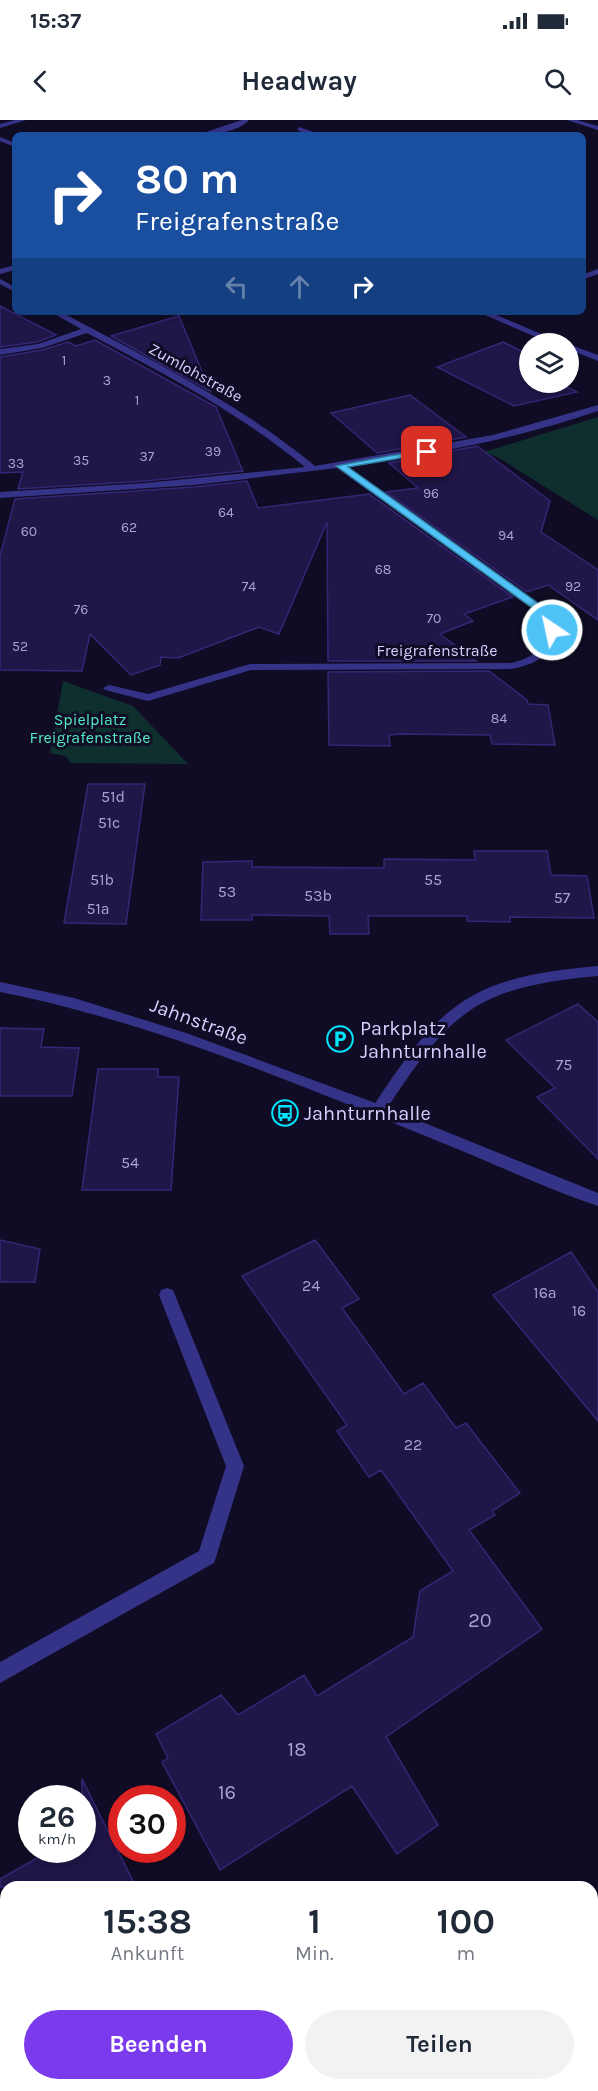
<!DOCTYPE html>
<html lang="de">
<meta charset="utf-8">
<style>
:root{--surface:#fff;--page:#f2f2f3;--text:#1f2937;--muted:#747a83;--accent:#7c3aed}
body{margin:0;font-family:Karla,sans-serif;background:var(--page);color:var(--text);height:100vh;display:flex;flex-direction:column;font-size:22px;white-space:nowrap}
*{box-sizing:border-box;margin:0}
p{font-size:20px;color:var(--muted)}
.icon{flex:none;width:33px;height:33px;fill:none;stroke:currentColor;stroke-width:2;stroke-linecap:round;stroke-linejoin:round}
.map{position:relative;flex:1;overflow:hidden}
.details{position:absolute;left:0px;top:1761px;width:598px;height:210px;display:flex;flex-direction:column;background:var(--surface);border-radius:18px 18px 0 0;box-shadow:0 3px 9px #0003}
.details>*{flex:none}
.top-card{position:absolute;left:12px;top:12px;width:574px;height:183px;border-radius:9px;box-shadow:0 3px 9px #0003;background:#1a4fa0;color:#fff;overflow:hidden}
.buttons{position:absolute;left:519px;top:213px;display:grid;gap:12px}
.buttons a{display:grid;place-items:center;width:60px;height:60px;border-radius:50%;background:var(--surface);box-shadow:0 3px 9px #0003;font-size:30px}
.speed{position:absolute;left:18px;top:1665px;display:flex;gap:12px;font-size:30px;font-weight:700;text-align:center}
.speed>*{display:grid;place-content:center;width:78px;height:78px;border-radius:50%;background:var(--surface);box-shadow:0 3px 9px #0003;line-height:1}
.speed small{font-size:15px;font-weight:400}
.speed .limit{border:9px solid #d22;background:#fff;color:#111}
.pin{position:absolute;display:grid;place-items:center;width:51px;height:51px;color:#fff;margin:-26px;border-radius:12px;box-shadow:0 3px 9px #0006}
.me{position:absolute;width:66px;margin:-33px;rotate:326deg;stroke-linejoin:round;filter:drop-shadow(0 0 4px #0008)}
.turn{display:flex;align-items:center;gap:21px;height:126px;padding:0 24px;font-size:27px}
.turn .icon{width:78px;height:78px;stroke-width:2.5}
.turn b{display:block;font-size:42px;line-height:51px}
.lanes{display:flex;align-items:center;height:57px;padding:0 24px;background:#0003;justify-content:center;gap:30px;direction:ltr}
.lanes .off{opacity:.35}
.eta{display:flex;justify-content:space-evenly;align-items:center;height:102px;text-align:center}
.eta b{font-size:36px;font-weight:700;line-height:42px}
.action{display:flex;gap:12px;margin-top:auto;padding:12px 24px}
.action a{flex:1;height:69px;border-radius:36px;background:var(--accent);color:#fff;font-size:24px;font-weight:700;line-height:69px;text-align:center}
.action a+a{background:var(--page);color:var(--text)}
.status{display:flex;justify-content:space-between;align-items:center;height:42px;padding:0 30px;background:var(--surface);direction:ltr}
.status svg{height:16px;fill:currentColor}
header{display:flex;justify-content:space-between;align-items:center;height:78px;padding:0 24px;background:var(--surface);font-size:27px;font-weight:700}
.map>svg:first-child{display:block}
.green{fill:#0f2f2e}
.building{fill:#201648;stroke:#352676;stroke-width:1.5}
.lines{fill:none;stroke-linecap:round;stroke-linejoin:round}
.minor{fill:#353388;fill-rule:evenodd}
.tertiary{fill:#353388;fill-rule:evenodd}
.route{fill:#4fc3f7;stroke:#337fa1;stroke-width:1.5}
.labels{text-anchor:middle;stroke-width:6;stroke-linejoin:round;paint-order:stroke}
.far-number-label{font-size:14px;fill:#a8a2d1}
.far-street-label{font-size:16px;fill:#d5d0ff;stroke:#100c25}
.far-park-label{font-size:16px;fill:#51eac2;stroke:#100c25}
.number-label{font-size:16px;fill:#a8a2d1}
.street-label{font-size:20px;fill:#d5d0ff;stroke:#100c25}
.poi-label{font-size:20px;fill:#d5d0ff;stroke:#100c25;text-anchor:start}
.near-number-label{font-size:20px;fill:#a8a2d1}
</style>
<div class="status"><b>15:37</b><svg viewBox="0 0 49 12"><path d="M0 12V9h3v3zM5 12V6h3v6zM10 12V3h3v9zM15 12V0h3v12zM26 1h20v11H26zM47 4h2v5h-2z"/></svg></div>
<header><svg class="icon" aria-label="back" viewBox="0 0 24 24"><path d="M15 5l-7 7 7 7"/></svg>Headway<svg class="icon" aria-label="search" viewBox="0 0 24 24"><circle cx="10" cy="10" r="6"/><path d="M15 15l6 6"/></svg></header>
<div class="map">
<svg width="598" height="1971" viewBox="0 0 598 1971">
<rect width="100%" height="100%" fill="#100c25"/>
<!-- green -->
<path class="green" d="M598 297V400L497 337 484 332Z
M63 561 133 586 188 644 71 643 65 636 50 633Z"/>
<!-- building -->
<path class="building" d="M0 186 56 215 37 222 0 227Z
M179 196 210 271 111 216Z
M95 220 216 287 243 351 146 361 18 369 23 352 0 353V237L42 230 68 222 76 226Z
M503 222 530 235V262H557L577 272 514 286 437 247Z
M410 275 466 317 377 333 331 293Z
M477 326 550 381 541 412 598 450V500L548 465 527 472 386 372 418 368 389 343Z
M247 361 258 388 369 374 513 477 464 494 473 501 440 514 476 541H328L327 402 279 514 259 507 178 538 161 537 160 545 131 555 90 514 82 551 0 550V436L15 379 194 367Z
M489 551 527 580 528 584 548 585 555 625 492 624 490 615 400 614 389 615 390 626 329 625 328 552Z
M88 664H145L126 804 64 803Z
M474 731H547L551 755 587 756 594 798 510 797V802L467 801V796H368L369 814H330L329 796 252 795V800H201L203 742 252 741V747L384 748V739L475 740Z
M578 884 598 902V1039L537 977 555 968 506 920Z
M0 908 44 909 41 927 79 928 72 976H0Z
M98 949H158V957H179L171 1070H82Z
M0 1120 40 1129 35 1162H0Z
M315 1120 359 1179 342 1188 404 1274 423 1263 456 1308 466 1303 520 1373 492 1391 495 1395 469 1410 542 1509 386 1617 438 1705 397 1734 352 1666 220 1750 162 1642 168 1638 156 1614 221 1575 238 1595 304 1555 317 1576 413 1517 420 1471 453 1451 381 1350 369 1357 337 1311 347 1305 242 1156Z
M571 1132 598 1172V1301L493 1175Z
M82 1659 136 1767H0V1759L51 1730H82Z"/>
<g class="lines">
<!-- minor -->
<path class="minor" d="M15 0H26L0 8V4Z
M242 0H249C239 12 212 15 197 15Z
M567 0H577L598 6V10Z
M299 7 319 14 320 15H310L297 10Z
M15 145V150L0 154V149Z
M598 149V154L584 159V154Z
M0 159 15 167V172L0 164Z
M51 192H61C149 239 237 282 315 346L493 315 598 285V291C517 319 432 334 347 347L543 486 557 510C550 537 537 544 511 549L251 550 148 581 105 570 103 568 109 565 148 574 250 544 511 543C533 538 540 531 547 510L535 490 337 348 194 365 0 378V372L146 363 305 347C238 292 163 253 87 213L42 228 0 235V229L38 224 81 209Z
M598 846V856C475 867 450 892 384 993H374L371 989 374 985C442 881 472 857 598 846Z
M167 1168 173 1170 175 1175 244 1346 216 1437 214 1443 0 1563V1542L199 1431 226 1346 159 1175 161 1170Z"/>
<!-- tertiary -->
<path class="tertiary" d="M0 17 15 23V27L0 21Z
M478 192H489L565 224H552Z
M568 224 598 235V241L568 229Z
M0 862 74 878 186 913 370 981 598 1073V1086C549 1070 502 1047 455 1028 307 968 157 903 0 872Z"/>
</g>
<!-- route -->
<path class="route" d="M427 329 430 333 348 347 542 486 557 510 556 512H548L535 490 336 346Z"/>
<!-- icons -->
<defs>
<g id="parking-ring" transform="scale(1.35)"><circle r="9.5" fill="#100c25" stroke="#00e5fb" stroke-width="1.5"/><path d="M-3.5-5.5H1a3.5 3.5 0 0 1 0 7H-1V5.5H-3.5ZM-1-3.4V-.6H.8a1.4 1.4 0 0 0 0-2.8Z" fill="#00e5fb"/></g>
<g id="bus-ring" transform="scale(1.35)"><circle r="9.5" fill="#100c25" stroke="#00e5fb" stroke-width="1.5"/><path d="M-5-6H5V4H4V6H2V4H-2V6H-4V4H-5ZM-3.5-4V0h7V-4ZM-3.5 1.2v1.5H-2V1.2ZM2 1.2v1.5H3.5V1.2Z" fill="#00e5fb"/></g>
</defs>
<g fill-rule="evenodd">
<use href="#parking-ring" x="340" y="919"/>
<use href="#bus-ring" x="285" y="993"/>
</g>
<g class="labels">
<!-- far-number labels -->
<g class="far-number-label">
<text x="64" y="245">1</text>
<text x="107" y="265">3</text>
<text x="137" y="285">1</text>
<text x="213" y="336">39</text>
<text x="147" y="341">37</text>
<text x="81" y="345">35</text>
<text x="16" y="348">33</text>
<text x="431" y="378">96</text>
<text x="226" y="397">64</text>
<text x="129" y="412">62</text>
<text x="29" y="416">60</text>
<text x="506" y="420">94</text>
<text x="383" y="454">68</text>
<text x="249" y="471">74</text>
<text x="573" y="471">92</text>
<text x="81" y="494">76</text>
<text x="434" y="503">70</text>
<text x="20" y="531">52</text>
<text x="499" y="603">84</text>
</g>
<!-- far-street labels -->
<g class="far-street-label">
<text transform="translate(196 252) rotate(29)" y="6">Zumlohstraße</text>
<text x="437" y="536">Freigrafenstraße</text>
</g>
<!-- far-park labels -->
<g class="far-park-label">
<text x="90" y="605">Spielplatz<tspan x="90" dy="18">Freigrafenstraße</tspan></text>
</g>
<!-- number labels -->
<g class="number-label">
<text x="113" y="682">51d</text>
<text x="109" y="708">51c</text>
<text x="102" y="765">51b</text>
<text x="433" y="765">55</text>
<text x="227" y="777">53</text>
<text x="318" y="781">53b</text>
<text x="562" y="783">57</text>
<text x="98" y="794">51a</text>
<text x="564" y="950">75</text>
<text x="130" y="1048">54</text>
<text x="311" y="1171">24</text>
<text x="545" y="1178">16a</text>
<text x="579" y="1196">16</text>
<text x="413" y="1330">22</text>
</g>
<!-- street labels -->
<g class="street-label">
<text transform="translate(199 901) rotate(20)" y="7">Jahnstraße</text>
</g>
<!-- poi labels -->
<g class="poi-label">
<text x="360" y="915">Parkplatz<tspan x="360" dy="23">Jahnturnhalle</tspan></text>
<text x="304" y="1000">Jahnturnhalle</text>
</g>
<!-- near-number labels -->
<g class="near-number-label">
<text x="480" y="1507">20</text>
<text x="297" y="1636">18</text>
<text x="227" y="1679">16</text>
</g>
</g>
</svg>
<div class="buttons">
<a><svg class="icon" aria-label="layers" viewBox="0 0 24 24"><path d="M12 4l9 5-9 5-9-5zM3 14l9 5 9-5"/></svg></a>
</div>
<div class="speed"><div>26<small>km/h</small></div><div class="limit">30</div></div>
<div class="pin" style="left:427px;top:332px;background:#d93025"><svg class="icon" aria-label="arrive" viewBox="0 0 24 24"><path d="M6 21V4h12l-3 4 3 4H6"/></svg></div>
<svg class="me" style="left:552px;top:510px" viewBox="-20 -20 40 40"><circle r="17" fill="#4fc3f7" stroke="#fff" stroke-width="3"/><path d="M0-11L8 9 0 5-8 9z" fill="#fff"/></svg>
<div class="top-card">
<div class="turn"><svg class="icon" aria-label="right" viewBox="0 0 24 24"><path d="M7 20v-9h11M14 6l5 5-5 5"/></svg><div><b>80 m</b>Freigrafenstraße</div></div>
<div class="lanes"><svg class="icon off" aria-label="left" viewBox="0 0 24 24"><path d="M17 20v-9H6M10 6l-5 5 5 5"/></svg><svg class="icon off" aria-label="ahead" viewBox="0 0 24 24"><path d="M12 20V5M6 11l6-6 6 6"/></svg><svg class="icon" aria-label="right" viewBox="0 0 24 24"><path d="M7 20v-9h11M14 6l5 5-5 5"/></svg></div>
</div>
<section class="details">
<div class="eta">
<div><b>15:38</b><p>Ankunft</p></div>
<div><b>1</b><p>Min.</p></div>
<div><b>100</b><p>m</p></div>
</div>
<div class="action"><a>Beenden</a><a>Teilen</a></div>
</section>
</div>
